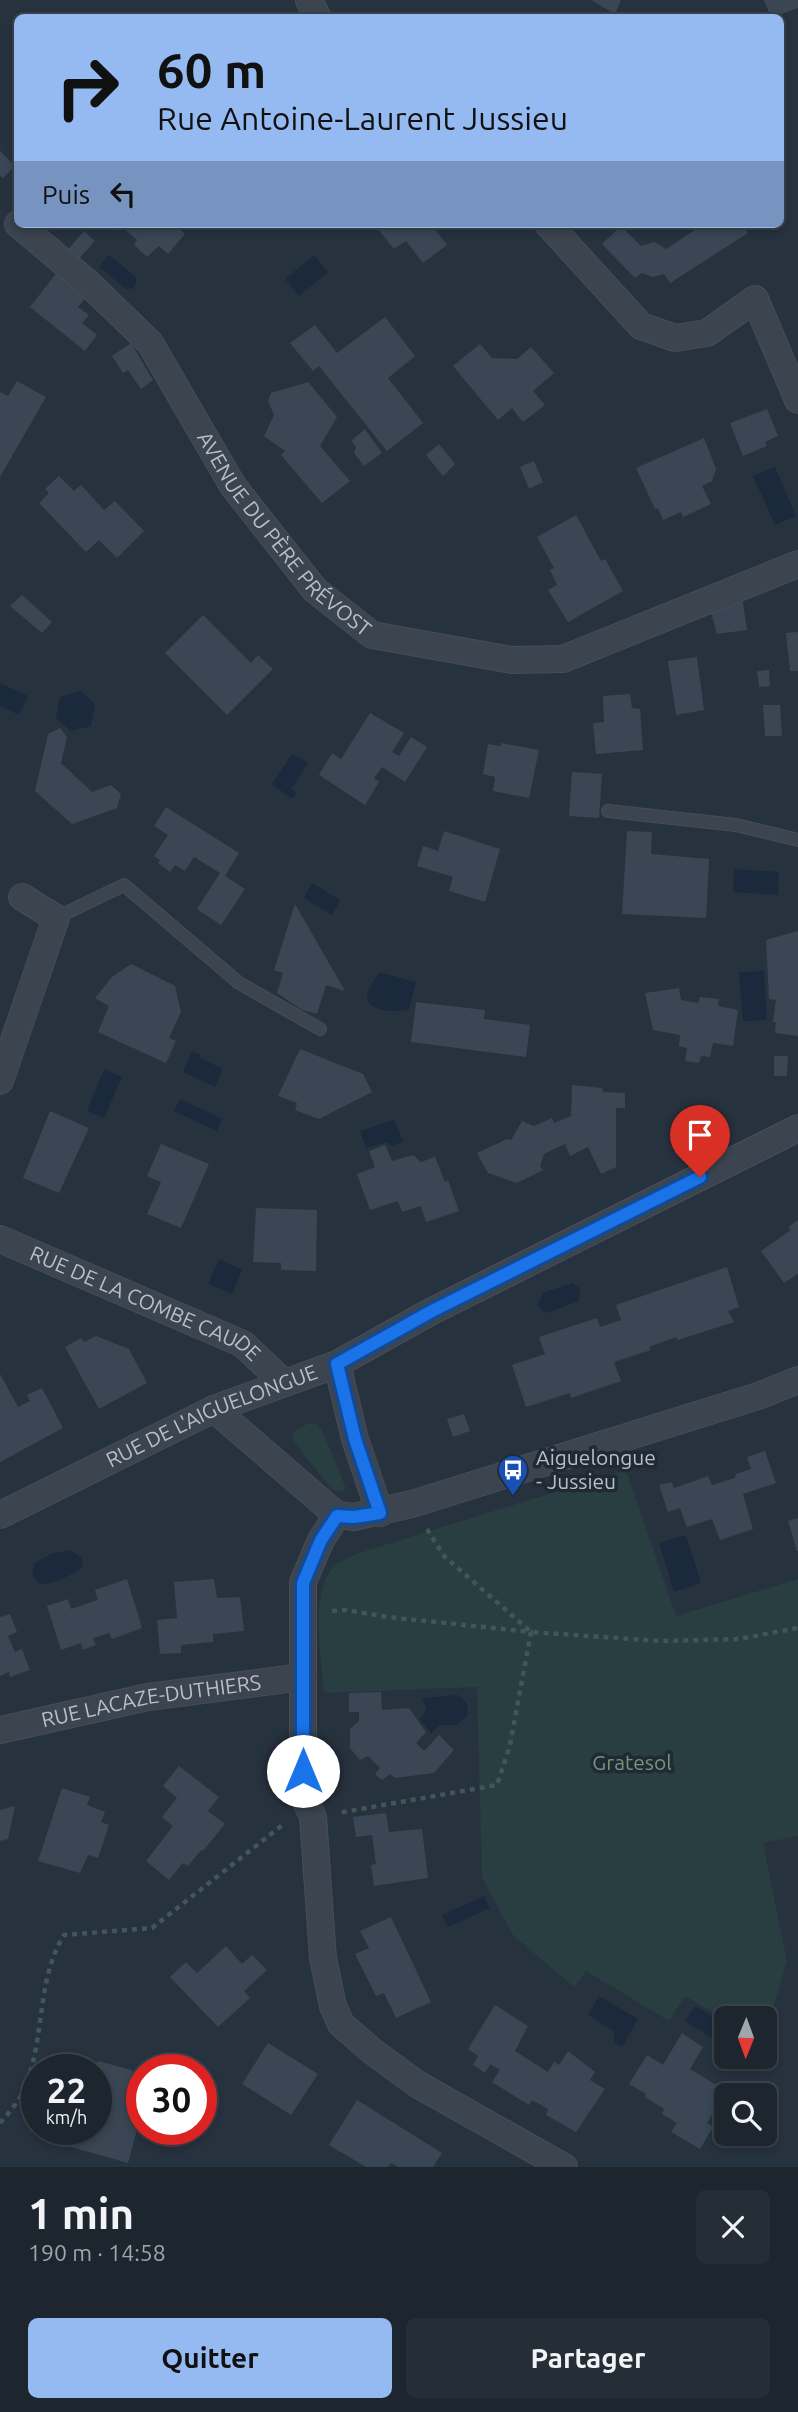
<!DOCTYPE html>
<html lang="fr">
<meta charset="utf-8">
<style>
:root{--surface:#1d262f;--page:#252e37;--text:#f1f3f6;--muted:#a0a5aa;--line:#3b434b;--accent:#95baf1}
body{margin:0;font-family:Ubuntu,sans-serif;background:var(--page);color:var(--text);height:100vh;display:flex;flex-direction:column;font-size:26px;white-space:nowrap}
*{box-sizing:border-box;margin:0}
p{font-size:23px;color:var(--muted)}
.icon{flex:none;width:38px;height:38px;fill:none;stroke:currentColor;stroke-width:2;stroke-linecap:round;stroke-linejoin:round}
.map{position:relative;height:2167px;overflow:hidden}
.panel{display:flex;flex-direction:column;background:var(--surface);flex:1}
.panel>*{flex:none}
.top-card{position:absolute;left:14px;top:14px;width:770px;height:214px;border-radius:10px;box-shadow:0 4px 10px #0003,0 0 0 2px var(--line);background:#95baf1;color:#111;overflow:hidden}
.needle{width:46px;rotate:181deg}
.fabs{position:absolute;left:714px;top:2006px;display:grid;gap:14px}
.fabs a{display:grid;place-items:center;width:63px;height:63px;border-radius:10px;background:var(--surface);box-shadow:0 4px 10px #0003,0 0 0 2px var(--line);font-size:35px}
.speed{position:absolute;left:21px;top:2054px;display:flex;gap:14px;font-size:35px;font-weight:700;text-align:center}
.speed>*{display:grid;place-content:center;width:91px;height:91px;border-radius:50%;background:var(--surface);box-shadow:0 4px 10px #0003,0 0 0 2px var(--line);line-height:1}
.speed small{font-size:18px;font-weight:400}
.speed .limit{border:10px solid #d22;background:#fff;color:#111}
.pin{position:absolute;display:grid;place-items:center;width:60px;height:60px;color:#fff;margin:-72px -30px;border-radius:50% 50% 50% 0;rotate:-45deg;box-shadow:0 0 7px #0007}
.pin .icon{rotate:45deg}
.me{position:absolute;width:77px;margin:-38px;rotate:0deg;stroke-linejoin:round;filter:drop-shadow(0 0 5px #0008)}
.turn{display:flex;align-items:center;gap:24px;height:147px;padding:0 28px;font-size:32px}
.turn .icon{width:91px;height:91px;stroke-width:2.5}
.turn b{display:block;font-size:49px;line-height:60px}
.then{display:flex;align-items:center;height:66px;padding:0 28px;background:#0003;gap:14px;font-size:26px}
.round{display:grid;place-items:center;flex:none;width:74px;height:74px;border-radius:10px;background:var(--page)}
.summary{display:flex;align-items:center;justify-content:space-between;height:119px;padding:0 28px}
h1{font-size:42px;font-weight:700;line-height:52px}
.primary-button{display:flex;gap:14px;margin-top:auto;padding:14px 28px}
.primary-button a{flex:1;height:80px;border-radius:10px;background:var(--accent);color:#111;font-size:28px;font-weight:700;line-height:80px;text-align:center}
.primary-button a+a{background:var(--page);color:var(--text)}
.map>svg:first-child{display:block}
.green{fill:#293e40}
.water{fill:#1b293c}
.building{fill:#3a4654}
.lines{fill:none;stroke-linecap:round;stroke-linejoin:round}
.lane-casing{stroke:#454d58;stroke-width:14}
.street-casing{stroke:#454d58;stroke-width:28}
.path{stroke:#425658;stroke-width:4.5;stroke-dasharray:5 5;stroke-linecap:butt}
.lane{stroke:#3b444f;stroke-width:12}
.street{stroke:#3b444f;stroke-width:26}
.route-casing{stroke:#114b97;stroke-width:18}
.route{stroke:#1a73e8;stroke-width:12}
.labels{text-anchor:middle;stroke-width:7;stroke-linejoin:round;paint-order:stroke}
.street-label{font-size:21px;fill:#b8bfc9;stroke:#202934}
.poi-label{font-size:21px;fill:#b8bfc9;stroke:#202934;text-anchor:start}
.park-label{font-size:21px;fill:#719879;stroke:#202934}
</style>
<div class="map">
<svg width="798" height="2167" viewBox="0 0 798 2167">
<rect width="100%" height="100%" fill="#27323f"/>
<!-- green -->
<path class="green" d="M307 1424H316L322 1430 345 1486V1490L339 1492 331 1489 293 1440V1432Z
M626 1470 676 1616 798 1579V1836L763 1843 787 1961 765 2035V2018H726V2020L685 1996 669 2021 586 1971 574 1987 513 1935 482 1878 477 1687 324 1693C322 1661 310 1596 331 1570 337 1562 350 1557 359 1553Z"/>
<!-- water -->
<path class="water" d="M109 255 137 278 134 288 126 289 99 267Z
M314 255 328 272 299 296 285 279Z
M775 467 796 516 775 525 753 476Z
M0 683 28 696 19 715 0 706Z
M80 691 95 704 91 726 71 731 56 718 60 697Z
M292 754 308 763 291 789 297 793 292 799 272 784Z
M734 869 779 872 778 895 733 892Z
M312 883 340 900 332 915 304 898Z
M764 971 767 1020 743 1021 739 972Z
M379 972 416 982 409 1009C396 1013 377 1012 368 1002L367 992Z
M192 1051 201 1055 200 1058 223 1069 215 1087 183 1072Z
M104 1069 122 1077 104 1118 87 1111Z
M180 1099 222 1119 217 1131 174 1111Z
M394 1120 403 1142 391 1146 388 1142 366 1148 360 1131Z
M219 1259 242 1270 232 1294 208 1284Z
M573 1283 580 1289 579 1301 547 1313 541 1310 538 1305 542 1293Z
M686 1535 701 1583 674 1592 659 1543Z
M69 1550 82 1558 83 1565C80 1572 51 1585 43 1584 36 1583 34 1578 32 1572L35 1563 51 1554Z
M458 1695 467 1703 468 1715 457 1725H439L431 1734 420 1719 427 1709 423 1701V1698Z
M484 1896 490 1908 448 1927 442 1915Z
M599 1996 638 2019 622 2047 613 2042 615 2032 588 2015Z
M695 2006 726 2024 725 2038 713 2039 685 2021Z"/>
<!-- building -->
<path class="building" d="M591 0H621L615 14Z
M764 0H798V8L771 18Z
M0 151 15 166 3 178 0 176Z
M111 224H174L185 234 168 254 159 246 147 257 134 245 137 240 122 227 118 231Z
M374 224H431L447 245 423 263 406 241 394 249Z
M704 224H742L748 233 670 283 664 274 653 277 642 273 635 278 602 244 621 226 641 246 654 242 666 249Z
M84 231 95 241 76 262 65 253Z
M58 271 88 295 78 307 89 315 82 323 97 335 85 351 30 307Z
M385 317 415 356 388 378 423 423 387 451 319 366 313 371 290 343 315 325 337 353Z
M131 343 153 380 141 389 128 370 123 373 112 356Z
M480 344 492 358 517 359 531 347 554 373 533 391 545 405 523 422 512 408 498 420 453 366Z
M17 381 46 397 0 477V392L8 396Z
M308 382 337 417 320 446 350 481 322 503 281 455 285 451 264 436 274 415 268 401 271 393Z
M767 409 778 436 765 442 767 446 743 456 730 423Z
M365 429 382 453 364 466 354 453 356 447 351 441Z
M704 438 716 469 712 481 702 486 711 504 683 517 681 512 663 520 658 508 655 509 636 468Z
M439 444 455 464 443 476 426 455Z
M534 461 543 482 529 489 520 467Z
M59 476 74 491 81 485 104 510 115 501 144 531 117 558 99 540 86 552 39 503 49 493 45 489Z
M576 515 601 561 605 559 623 591 568 622 548 590 557 585 550 570 554 568 537 537Z
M22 595 52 622 42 633 10 606Z
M742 597 747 630 717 634 711 612Z
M203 615 251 663 258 655 273 669 227 715 165 653Z
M798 632V671H790L786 633Z
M697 657 704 710 676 715 668 661Z
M769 670 770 686 759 687 757 671Z
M630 694 632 708 640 709 643 750 596 754 593 723 604 722 603 696Z
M763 705H780L782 736H765Z
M370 713 404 733 392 752 399 756 411 737 427 747 405 782 382 767 374 778 379 782 365 805 319 775 332 753 341 759Z
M60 728 67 737 61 763 92 792 111 785 121 794 117 808 72 824 35 791 48 734Z
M501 743 539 750 529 798 493 791 495 777 483 774 488 744 501 746Z
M572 772 602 774 599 818 569 816Z
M166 807 239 853 225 876 245 889 221 925 197 909 220 873 194 857 185 871 175 865 170 872 158 863 160 860 154 856 168 835 154 826Z
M444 831 500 849 485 902 449 891 453 877 417 866 423 846 438 851Z
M627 831 652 832 651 854 709 859 706 918 622 914Z
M295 904 345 991 326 985 317 1014 302 1010 277 993 283 973 274 970Z
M797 931 798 932V1036L775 1033 776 1022H773L776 1000 769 999 766 940Z
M131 964 175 986 181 1012 169 1038 176 1041 166 1063 98 1032 109 1006 95 998 112 977Z
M679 988 681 1000 698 1003 700 997 719 999 718 1006 738 1010 733 1046 713 1043 710 1057 701 1056 699 1063 685 1061 687 1048 679 1046 680 1035 653 1030 645 993Z
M416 1002 485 1010 484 1019 530 1025 526 1057 411 1042Z
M300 1049 363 1074 372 1092 319 1119 295 1110 297 1103 278 1096Z
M774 1056H788L787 1076H774Z
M572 1085 602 1088 603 1092 625 1093V1108H616V1167L601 1174 588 1147 570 1156 565 1144 544 1154 540 1166 543 1170 517 1183 488 1173 477 1153 507 1139 511 1140 522 1121 534 1126 552 1118 554 1123 571 1116Z
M50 1111 89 1128 59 1193 23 1178Z
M161 1144 209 1164 181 1228 147 1214 161 1182 147 1176Z
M385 1145 392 1161 413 1155 421 1162 435 1157 445 1182 448 1180 459 1211 426 1222 421 1206 402 1212 398 1201 370 1210 357 1174 375 1167 369 1151Z
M256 1208 317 1210 316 1271 281 1270V1263L253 1262Z
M798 1220V1274L784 1283 761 1251 791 1230 788 1227Z
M727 1267 739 1307 728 1311 734 1322 678 1340 676 1337 649 1347 651 1350 614 1362 621 1381 571 1398 570 1393 526 1407 512 1365 545 1354 539 1337 597 1318 600 1327 621 1320 616 1305Z
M96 1336 129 1349 147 1383 99 1409 65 1347 81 1338 84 1342Z
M0 1374 18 1407 30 1401 27 1395 42 1388 63 1428 0 1462Z
M464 1414 470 1431 453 1437 447 1419Z
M765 1451 776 1483 743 1494 753 1529 720 1540 712 1519 687 1527 680 1508 668 1512 659 1485 671 1482 674 1488 708 1476 712 1485 735 1478 736 1474 751 1469 747 1457Z
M798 1518V1551H797L788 1521Z
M127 1579 142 1628 112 1639 109 1633 93 1638 96 1645 83 1650 81 1643 61 1650 47 1606 68 1599 71 1609 98 1600 95 1590Z
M214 1579 217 1598 240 1597 244 1631 213 1634V1642L181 1645V1653L160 1654 157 1620 177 1618 174 1582Z
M10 1614 17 1632 8 1636 15 1652 22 1649 30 1670 10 1677 9 1672 0 1676V1617Z
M381 1692 382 1710 409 1708 426 1732 416 1743 424 1751 439 1735 454 1750 434 1773 395 1778 390 1774 382 1780 375 1774 380 1768 368 1756 360 1760 350 1748V1729L359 1721V1712H349V1693Z
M179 1766 219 1797 208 1811 225 1824 203 1851 201 1850 188 1866 183 1863 169 1880 146 1861 173 1826 162 1817 177 1798 163 1786Z
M62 1788 90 1797 87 1805 105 1812 101 1822 109 1825 98 1858 88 1855 80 1873 38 1861Z
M15 1806 8 1839 0 1841V1810Z
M386 1813 389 1832 422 1829 428 1878 374 1886 371 1865 376 1864 372 1835 356 1837 353 1817Z
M391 1917 431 2002 396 2018 384 1993 376 1996 355 1954 369 1948 360 1931Z
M226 1946 242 1964 252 1955 267 1970 244 1991 250 1998 218 2027 170 1977 186 1962 197 1973Z
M495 2005 528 2026 515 2051 548 2072 554 2062 559 2065 568 2051 595 2072 590 2080 605 2089 576 2132 546 2115 548 2109 532 2100 529 2105 492 2082 500 2070 490 2064 485 2073 473 2065 478 2056 468 2049Z
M682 2033 703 2047 690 2069 726 2091 707 2123 713 2127 700 2149 671 2132 677 2123 662 2114 664 2109 645 2097 646 2094 629 2084 647 2055 663 2065Z
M268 2043 318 2074 291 2115 242 2084Z
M98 2061 132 2070 133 2076 142 2079V2111L128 2163 57 2143 60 2130H96V2070H76L79 2062 95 2065Z
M357 2100 442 2153 433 2167H398L391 2163 388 2167H366L329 2145Z"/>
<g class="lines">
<!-- lane casing -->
<g class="lane-casing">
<path id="lane" d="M608 811 736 825 798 840
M56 918 124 885 239 983 320 1029"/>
</g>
<!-- street casing -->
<g class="street-casing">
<g id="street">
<path d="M309 0 318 18"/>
<path id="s1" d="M18 224 88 283 150 343 233 486 315 590 372 635 512 660 563 659 798 564"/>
<path d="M548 224 641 326 675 338 707 333 755 299 798 400"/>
<path d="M0 1081 56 918 22 897"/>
<path id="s2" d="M0 1239 243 1344 283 1382"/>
<path d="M337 1364 355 1439 380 1513"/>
<path d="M214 1409 337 1515 354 1517 412 1504 761 1395 798 1380"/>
<path id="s3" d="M0 1515 214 1409 337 1364 432 1311 798 1128"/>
<path d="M337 1515 321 1540 303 1582V1795L313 1817 323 1958 333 2006 341 2024 372 2051 417 2084 564 2167"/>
<path id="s4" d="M0 1730 148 1697 303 1677"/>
</g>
</g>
<!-- path -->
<path class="path" d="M427 1529 444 1556 531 1632 660 1641 739 1639 798 1628
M332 1611 346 1610 388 1617 531 1632 510 1745 497 1785 338 1813
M0 2123C7 2115 15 2106 20 2097 47 2047 34 1983 64 1935L152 1928 285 1823"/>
<!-- lane -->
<use href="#lane" class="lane"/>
<!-- street -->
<use href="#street" class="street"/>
</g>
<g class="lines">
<!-- route casing -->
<g class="route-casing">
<path id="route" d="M303 1771V1583L321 1540 337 1516 354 1517 380 1513 355 1439 337 1364 432 1311 700 1177"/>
</g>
<!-- route -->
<use href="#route" class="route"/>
</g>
<!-- icons -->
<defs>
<g id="bus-pin" transform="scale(1.575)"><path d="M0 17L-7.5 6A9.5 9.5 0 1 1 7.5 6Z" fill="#1a4fb4" stroke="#202934"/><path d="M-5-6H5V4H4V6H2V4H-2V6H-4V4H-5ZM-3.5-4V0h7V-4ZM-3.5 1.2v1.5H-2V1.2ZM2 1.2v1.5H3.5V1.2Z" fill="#fff"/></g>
</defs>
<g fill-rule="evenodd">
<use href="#bus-pin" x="513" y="1470"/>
</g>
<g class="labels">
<!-- street labels -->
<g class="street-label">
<text dy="7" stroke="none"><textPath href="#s1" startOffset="413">AVENUE DU PÈRE PRÉVOST</textPath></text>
<text dy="7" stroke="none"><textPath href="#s2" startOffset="159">RUE DE LA COMBE CAUDE</textPath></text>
<text dy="7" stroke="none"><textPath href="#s3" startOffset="234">RUE DE L'AIGUELONGUE</textPath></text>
<text dy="7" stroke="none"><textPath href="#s4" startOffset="154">RUE LACAZE-DUTHIERS</textPath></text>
</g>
<!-- poi labels -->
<g class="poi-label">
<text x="536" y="1465">Aiguelongue<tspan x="536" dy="24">- Jussieu</tspan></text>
</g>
<!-- park labels -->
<g class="park-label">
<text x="632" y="1770">Gratesol</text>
</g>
</g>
</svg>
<div class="fabs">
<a><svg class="needle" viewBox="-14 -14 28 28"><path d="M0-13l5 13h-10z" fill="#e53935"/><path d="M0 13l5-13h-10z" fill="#a0a5aa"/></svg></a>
<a><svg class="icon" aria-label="search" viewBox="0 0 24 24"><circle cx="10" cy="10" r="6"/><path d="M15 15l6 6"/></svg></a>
</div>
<div class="speed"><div>22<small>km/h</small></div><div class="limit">30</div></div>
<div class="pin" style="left:700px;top:1177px;background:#d93025"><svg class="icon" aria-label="arrive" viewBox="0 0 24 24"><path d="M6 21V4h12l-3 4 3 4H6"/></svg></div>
<svg class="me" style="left:303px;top:1771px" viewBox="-20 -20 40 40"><circle r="19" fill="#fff"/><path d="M0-13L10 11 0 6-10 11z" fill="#1a73e8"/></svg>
<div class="top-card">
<div class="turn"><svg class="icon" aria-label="right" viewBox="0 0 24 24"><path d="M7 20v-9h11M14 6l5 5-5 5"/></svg><div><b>60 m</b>Rue Antoine-Laurent Jussieu</div></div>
<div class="then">Puis<svg class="icon" aria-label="left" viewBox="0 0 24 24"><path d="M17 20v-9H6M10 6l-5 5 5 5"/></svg></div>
</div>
</div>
<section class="panel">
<div class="summary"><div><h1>1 min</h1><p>190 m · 14:58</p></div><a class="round"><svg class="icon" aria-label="close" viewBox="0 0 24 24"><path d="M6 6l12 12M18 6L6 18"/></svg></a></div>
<div class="primary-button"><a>Quitter</a><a>Partager</a></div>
</section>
